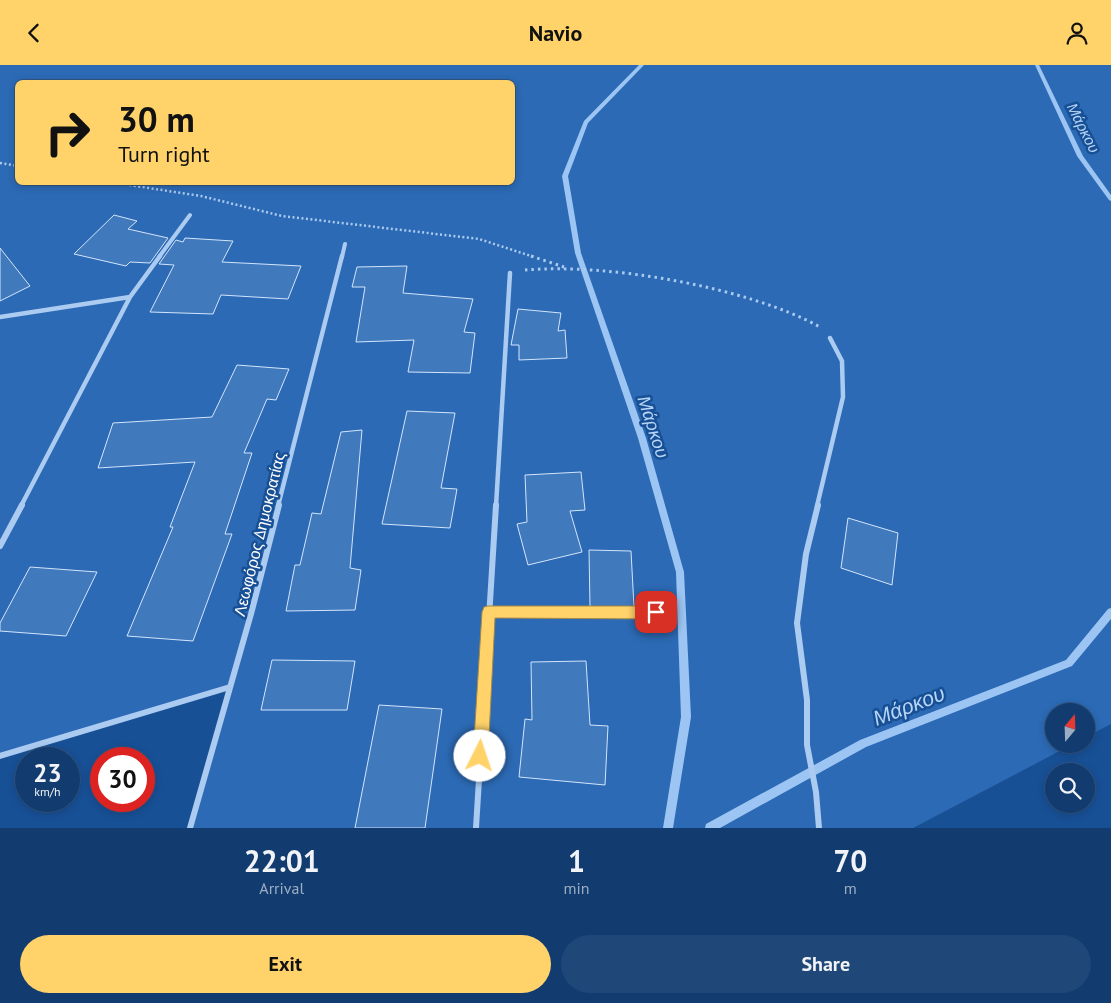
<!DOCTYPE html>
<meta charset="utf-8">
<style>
:root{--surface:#123c70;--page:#1f4778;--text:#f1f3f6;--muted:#9cadc3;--line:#315683;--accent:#ffd36a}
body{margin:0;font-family:"PT Sans",sans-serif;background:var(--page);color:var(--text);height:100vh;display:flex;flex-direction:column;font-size:19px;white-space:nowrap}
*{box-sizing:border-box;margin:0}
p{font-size:16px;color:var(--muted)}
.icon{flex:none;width:28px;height:28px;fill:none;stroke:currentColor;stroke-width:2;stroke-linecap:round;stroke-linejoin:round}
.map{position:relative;height:763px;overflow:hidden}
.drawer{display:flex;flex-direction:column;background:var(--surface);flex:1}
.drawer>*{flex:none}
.banner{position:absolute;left:15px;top:15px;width:500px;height:105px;border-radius:8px;box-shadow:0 2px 8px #0003,0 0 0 1px var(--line);background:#ffd36a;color:#111;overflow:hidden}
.needle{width:32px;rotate:19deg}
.buttons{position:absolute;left:1045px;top:638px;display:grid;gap:10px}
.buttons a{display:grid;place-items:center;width:50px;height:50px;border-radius:50%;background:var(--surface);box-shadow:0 2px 8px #0003,0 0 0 1px var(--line);font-size:25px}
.speed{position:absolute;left:15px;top:682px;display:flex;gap:10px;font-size:25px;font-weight:700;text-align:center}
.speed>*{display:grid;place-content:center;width:65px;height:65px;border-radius:50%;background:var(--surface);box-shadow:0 2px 8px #0003,0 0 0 1px var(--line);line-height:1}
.speed small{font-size:12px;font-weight:400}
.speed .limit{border:8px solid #d22;background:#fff;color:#111}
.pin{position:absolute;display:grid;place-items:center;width:42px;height:42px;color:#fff;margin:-21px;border-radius:10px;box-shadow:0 2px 8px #0006}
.me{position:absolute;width:55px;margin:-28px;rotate:4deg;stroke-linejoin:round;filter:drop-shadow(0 0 4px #0008)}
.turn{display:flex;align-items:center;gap:18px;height:105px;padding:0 20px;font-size:22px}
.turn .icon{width:65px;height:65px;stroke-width:2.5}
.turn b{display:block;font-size:35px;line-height:42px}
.eta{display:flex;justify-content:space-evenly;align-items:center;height:85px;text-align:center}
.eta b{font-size:30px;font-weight:800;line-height:35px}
.cta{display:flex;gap:10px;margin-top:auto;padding:10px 20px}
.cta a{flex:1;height:58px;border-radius:30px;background:var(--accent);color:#111;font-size:20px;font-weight:800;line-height:58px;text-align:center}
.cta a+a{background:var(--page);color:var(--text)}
header{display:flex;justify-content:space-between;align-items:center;height:65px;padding:0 20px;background:var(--accent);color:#111;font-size:22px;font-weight:800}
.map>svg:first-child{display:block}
.green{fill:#2c6ab5;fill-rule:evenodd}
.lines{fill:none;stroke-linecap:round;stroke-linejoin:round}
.stream{fill:#9dc5f3;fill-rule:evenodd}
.building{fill:#4179bd;stroke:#d2e5fc}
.path-far1{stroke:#abcbf1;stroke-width:2.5;stroke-dasharray:2 2.5;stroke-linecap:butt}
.path{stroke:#abcbf1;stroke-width:3;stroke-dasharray:2.5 4;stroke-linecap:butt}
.street-far2{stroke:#abcbf1;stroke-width:4}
.street-far1{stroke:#abcbf1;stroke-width:4.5}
.street{stroke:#abcbf1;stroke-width:6}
.route{fill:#ffd36a;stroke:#a68945}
.labels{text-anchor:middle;stroke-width:5;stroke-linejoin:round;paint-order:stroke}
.far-water-label{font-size:15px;font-style:italic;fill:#b7d5f7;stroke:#185096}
.street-label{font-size:16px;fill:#fff;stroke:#185096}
.water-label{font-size:18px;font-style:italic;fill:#b7d5f7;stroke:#185096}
.near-water-label{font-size:21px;font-style:italic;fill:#b7d5f7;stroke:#185096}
</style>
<header><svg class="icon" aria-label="back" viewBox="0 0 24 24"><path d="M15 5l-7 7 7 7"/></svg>Navio<svg class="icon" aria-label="person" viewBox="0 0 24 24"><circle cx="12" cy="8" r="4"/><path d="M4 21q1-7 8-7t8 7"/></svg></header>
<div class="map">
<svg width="1111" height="763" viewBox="0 0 1111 763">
<rect width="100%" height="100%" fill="#185096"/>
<!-- green -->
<path class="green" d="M0 0H1111V659L1086 672V646H1054V679H1073L913 763H190L229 623 0 691ZM18 18H512V118H18Z"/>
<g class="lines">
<!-- stream -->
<path class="stream" d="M639 0H644L588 58 568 111 581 188 646 373 684 507 691 652 673 763H663L681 652 676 507 638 373 575 188 562 111 584 56Z
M1035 0H1039L1083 91 1111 130V136L1109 135 1077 91Z
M1111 543V554L1072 601 866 682 720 763H705L706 759 860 675 1066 595 1108 544Z"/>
</g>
<!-- building -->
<path class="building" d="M114 150 137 156 128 164 168 173 150 198 130 197 126 201 74 189Z
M185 173 233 176 222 197 301 201 288 234 221 230 213 249 150 247 174 200 159 199 176 175 183 177Z
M0 183 30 221 0 236Z
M407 201 403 228 473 234 464 267 475 268 470 308 408 307 414 275 356 277 365 222H352L357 202Z
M518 244 561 248 558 266 565 265 567 293 519 295V280H511Z
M237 300 289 304 276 335 267 334 244 388H252L225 469H232L193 576 127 571 173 462H170L195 397 98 403 113 358 212 352Z
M407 346 455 348 441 423 457 424 450 463 382 459Z
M362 365 350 503 361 505 355 545 286 546 295 500H300L312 448 321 449 341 367Z
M581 407 585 445 570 446 582 487 528 500 517 459 527 457 525 410Z
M848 453 898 468 892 520 841 503Z
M589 485 631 486 634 542H590Z
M30 502 97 507 66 571 0 566V558Z
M272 595 355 596 347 645H261Z
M586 596 590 660 608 661 605 720 519 712 525 654 532 655 531 597Z
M379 640 442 644 425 763H355Z"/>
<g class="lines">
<!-- path-far1 -->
<path class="path-far1" d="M0 98 18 101
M116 118 201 131 282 151 479 174 534 192"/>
<!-- path -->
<path class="path" d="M531 191 564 202
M525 205C608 198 747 222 820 262"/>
<!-- street-far2 -->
<path class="street-far2" d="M159 192 190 150
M342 192 345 179"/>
<!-- street-far1 -->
<path class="street-far1" d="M0 252 130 232
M21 441 130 232 160 191
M278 441 342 191
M496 441 510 208
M817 441 843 332 842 296 830 273"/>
<!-- street -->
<path class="street" d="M818 440 806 489 797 558 807 635V680L816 727 819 763
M0 481 22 440
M488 547H656
M0 691 230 622
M190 763 251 549 279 440
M476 763 496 440"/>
</g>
<!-- route -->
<path class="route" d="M488 541H656L660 543 662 547 660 552 656 554 495 553 488 691 486 696 480 698 475 696 473 691 482 547 484 542Z"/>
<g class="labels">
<!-- far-water labels -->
<g class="far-water-label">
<text transform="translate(1083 63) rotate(63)" y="5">Μάρκου</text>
</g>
<!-- street labels -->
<g class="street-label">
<text transform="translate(259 469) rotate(-76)" y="6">Λεωφόρος Δημοκρατίας</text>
</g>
<!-- water labels -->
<g class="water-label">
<text transform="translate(653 362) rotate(72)" y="6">Μάρκου</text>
</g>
<!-- near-water labels -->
<g class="near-water-label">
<text transform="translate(909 641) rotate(-21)" y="7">Μάρκου</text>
</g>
</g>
</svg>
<div class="buttons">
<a><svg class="needle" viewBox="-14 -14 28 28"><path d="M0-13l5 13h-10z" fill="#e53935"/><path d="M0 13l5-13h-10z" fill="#9cadc3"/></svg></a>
<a><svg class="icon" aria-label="search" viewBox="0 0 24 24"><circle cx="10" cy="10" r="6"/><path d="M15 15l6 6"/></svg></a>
</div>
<div class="speed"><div>23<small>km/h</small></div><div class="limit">30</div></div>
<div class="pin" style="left:656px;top:547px;background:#d93025"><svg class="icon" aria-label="arrive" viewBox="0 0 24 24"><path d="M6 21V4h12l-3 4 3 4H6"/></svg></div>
<svg class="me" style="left:480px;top:691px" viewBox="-20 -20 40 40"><circle r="19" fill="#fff"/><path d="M0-13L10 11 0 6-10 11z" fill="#ffd36a"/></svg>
<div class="banner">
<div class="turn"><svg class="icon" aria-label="right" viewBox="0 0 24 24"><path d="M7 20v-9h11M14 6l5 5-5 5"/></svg><div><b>30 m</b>Turn right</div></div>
</div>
</div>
<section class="drawer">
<div class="eta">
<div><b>22:01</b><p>Arrival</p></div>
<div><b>1</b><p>min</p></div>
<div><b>70</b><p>m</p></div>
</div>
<div class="cta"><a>Exit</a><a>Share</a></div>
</section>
